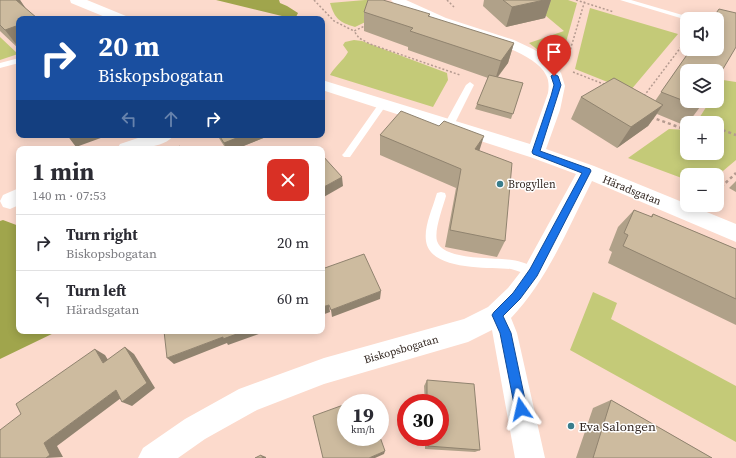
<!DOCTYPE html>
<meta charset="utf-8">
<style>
:root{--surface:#fff;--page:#f7f7f7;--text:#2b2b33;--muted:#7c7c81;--line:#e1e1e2}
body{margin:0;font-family:"Source Serif 4",serif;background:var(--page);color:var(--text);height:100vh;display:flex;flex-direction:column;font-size:15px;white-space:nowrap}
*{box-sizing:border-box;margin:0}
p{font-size:13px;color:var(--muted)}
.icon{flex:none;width:22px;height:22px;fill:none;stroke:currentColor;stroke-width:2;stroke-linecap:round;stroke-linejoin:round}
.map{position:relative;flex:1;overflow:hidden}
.sheet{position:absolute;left:16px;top:146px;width:309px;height:188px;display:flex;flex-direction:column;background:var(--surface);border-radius:8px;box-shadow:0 2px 10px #0003}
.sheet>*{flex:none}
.top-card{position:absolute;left:16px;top:16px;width:309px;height:122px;border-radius:8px;box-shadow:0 2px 10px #0003;background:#1a4fa0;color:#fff;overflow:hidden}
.tools{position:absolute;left:680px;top:12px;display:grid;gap:8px}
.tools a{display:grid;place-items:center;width:44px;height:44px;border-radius:8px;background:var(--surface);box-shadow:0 2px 10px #0003;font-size:20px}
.speed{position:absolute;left:337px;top:394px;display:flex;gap:8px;font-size:20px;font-weight:700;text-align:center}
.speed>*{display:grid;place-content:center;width:52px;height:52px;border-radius:50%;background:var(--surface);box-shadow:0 2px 10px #0003;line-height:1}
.speed small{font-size:10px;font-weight:400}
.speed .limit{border:6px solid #d22;background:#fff;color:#111}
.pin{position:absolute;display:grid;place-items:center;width:34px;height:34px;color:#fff;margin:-41px -17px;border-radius:50% 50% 50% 0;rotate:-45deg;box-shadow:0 0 4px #0007}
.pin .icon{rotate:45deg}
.me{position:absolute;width:44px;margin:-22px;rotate:349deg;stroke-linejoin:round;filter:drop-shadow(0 0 3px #0008)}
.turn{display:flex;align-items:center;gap:14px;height:84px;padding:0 16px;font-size:18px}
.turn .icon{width:52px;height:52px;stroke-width:2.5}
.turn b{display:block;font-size:28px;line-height:34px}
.lanes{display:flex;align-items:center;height:38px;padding:0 16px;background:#0003;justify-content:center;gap:20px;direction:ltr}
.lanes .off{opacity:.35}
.round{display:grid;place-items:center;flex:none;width:42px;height:42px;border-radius:8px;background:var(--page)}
.summary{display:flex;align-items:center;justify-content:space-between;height:68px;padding:0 16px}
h1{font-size:24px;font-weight:700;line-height:30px}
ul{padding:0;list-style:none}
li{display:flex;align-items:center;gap:12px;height:56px;padding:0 16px;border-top:1px solid var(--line)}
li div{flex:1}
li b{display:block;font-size:15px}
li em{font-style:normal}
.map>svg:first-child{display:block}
.green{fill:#c4ca78}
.forest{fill:#a0a54c}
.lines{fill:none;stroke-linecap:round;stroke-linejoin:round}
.path-far1{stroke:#b59b90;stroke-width:1.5;stroke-dasharray:2 2;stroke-linecap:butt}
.path{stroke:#b59b90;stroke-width:2.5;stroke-dasharray:3 3;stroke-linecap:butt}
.lane{fill:#fff;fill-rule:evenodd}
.street{fill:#fff;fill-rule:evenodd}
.wall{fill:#b0a189}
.shaded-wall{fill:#90836f}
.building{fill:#cdbb9f;stroke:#90836f}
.route{fill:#1a73e8;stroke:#114b97}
.poi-dot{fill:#397d8c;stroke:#fff;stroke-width:1.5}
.labels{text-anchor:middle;stroke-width:3;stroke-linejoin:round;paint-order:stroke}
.poi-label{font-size:11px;fill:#332721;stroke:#fff;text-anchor:start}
.street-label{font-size:11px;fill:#332721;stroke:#fff}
.near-poi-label{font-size:13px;fill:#332721;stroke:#fff;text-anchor:start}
</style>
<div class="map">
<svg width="736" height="458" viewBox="0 0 736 458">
<rect width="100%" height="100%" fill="#fcdacc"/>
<!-- green -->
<path class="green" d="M365 0H382L386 12 355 27C339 22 335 19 330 3Z
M527 0H568L577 3 561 60 552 61 529 43 564 31Z
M590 8 678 34 630 91 575 69Z
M0 37 18 54 0 60Z
M354 40 362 41 447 73 448 80 433 107 330 75C335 66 343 61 348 52L343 45 345 42Z
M723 80 736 82V160L717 176 687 175V180L628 158 669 129 687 130V153H717V123H696L710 101H717V89Z
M593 292 617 303 611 319 736 386V442L570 350Z"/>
<!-- forest -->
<path class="forest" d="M216 0H279L280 3 287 6 298 13 296 17H286Z
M3 220 19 226V331H58L0 359V221Z"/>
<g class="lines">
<!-- path-far1 -->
<path class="path-far1" d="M314 0 334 21 354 31
M447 0 454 7
M576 0 614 12
M367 25 354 31 359 38 370 44 460 75
M567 61 585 0
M573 72 606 85
M644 96 687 39"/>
<!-- path -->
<path class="path" d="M651 117 684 129 687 128
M717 128 736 135
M717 191 736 173"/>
<!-- lane -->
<path class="lane" d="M620 0H631L696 19 687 20Z
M19 58V63L0 68V63Z
M470 82 474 85 454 125 452 127H446L444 125 466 85Z
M383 101 387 104 350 157H344L342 155 344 153 380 102Z
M441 192 445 193 446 196C443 207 434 230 437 241 443 261 495 257 512 260 521 261 529 265 538 268L540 272 538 276 534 277C526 274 519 271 511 269 489 267 430 271 426 241 424 226 432 210 436 196L437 193Z"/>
<!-- street -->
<path class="street" d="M70 0H87L126 16 128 19H110L71 3Z
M391 0H406L446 18 514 40 533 49 548 58 561 73 565 86 560 110 546 149 594 166 736 224V242L592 181C568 228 548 279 511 318L517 333 545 458H515L492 330 468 342 324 384 257 410 205 439 178 458H138L143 448 185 419 239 389 324 358 464 319 488 307 508 288 526 265 576 174 530 157 322 90V80L530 144 548 93C549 87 549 80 546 75 534 49 462 34 436 24 428 21 419 17 411 13 405 9 395 6 391 0Z
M147 135H174C165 149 132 149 117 149L120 144Z
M19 188V205L10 209 3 207 0 201 3 195Z"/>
</g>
<!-- wall -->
<path class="wall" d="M0 0H20L25 8 38 19H19V49L0 31Z
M484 0H551L545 18 506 27 483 6Z
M364 12 430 14 429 17 514 43 508 63 498 77 523 83 511 119 475 109 477 104 488 78 408 50V47L364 31Z
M691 49 700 107 688 123H687L686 126 657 114 648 126 617 148 571 119 581 97 655 101Z
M217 135H271L236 149H226Z
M380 135 479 150 505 241 497 257 445 247 456 188 380 155Z
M736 181V192L729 188Z
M634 210 650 217 653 214 736 249V325L608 263 612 252 609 250 618 227Z
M427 380 480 450 475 452 425 449V437H440V403H425L424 386Z
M611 400 712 458H576L593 408Z"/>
<!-- shaded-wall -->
<path class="shaded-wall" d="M15 0H20L31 16Z
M544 0H551L545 18 506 27 512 7Z
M19 25V48L5 30Z
M514 43 508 63 495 80 501 61Z
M663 105 648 126 617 148 631 127Z
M67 135H109L76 147Z
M244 135H271L236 149H226L224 143Z
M484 136 478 155 475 149Z
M342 177 343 186 322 198V188Z
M381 291 380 299 332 317 331 310Z
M329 305 330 312 322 315V307Z
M245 331H267L228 345 227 343 174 364 167 358 223 337Z
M125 347 134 354 155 388 132 406 122 402Z
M95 349 105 355 113 368 103 363Z
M116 390 125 395 57 446 63 457 46 458 44 443Z
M385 451 384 454 375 458H369Z
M261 455 266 457V458H263Z"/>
<!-- building -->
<path class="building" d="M0 0H16L37 18 34 19H19V25L5 30 0 25Z
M368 0H383L430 14 428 16 514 43 501 61 410 31 413 28 364 12Z
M503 0H544L512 7Z
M719 9 736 13V47L717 79V71H687V101H704L700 107 661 92 691 49H717V19H712Z
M278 17 286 19H275Z
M489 75 523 83 513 114 477 104Z
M614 78 663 105 631 127 581 97Z
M401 111 439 126 444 121 484 136 475 149 512 163 505 241 450 230 461 169 380 135Z
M219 135H244L224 143Z
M180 146 183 149H175Z
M322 155 342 177 322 188Z
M634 210 652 217 653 214 736 249V299L623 246 628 235 624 233Z
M364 254 381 291 331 310 329 305 322 307V269Z
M164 331H245L223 339V337L167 358Z
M125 347 147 383 122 402 116 390 44 443 50 455 46 458H0V430L21 414 16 404 95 349 103 363Z
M427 380 474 384 480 450 428 446 427 437H440V403H427Z
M367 396 369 403H348Z
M611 400 712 458H593Z
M346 404V437H380L385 451 369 458H323L313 416Z
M261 455 263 458H255Z"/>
<!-- route -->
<path class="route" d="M554 74 558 76 561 85 540 151 590 169 591 171 537 276 520 299 503 316 511 333 527 409 525 413 521 415 517 413 515 409 500 333 492 315 494 312 513 293 530 269 582 173 533 154 532 152 551 96 554 85 551 76Z"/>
<!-- markers -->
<g class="poi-dot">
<circle cx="500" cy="184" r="4"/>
<circle cx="571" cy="426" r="4"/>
</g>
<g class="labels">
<!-- poi labels -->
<g class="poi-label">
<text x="508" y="188">Brogyllen</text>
</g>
<!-- street labels -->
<g class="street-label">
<text transform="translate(632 190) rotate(22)" y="4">Häradsgatan</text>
<text transform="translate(401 349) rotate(-16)" y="4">Biskopsbogatan</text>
</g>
<!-- near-poi labels -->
<g class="near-poi-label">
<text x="579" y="431">Eva Salongen</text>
</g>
</g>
</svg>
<div class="tools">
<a><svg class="icon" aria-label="sound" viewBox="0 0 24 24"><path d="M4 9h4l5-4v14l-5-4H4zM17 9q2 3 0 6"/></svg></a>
<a><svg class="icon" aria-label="layers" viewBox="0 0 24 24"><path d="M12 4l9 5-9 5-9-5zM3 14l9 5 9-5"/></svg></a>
<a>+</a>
<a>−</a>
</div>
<div class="speed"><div>19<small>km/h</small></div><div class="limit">30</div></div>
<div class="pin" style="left:554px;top:76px;background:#d93025"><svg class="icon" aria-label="arrive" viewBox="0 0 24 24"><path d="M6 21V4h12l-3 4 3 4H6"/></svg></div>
<svg class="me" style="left:521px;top:409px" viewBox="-20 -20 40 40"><path d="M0-17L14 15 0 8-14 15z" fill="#1a73e8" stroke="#fff" stroke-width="4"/></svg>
<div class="top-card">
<div class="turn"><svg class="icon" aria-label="right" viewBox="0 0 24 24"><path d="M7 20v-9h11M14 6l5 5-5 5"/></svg><div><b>20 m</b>Biskopsbogatan</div></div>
<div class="lanes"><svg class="icon off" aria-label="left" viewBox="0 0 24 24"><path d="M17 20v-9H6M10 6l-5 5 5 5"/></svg><svg class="icon off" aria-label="ahead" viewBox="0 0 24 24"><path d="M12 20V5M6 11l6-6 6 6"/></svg><svg class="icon" aria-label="right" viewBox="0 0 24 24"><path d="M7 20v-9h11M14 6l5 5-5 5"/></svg></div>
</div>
<section class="sheet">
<div class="summary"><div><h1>1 min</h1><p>140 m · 07:53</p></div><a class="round" style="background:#d93025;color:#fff"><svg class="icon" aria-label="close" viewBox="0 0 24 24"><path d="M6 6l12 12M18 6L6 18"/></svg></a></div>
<ul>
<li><svg class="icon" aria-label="right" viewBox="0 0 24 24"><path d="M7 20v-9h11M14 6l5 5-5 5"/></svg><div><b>Turn right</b><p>Biskopsbogatan</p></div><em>20 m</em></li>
<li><svg class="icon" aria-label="left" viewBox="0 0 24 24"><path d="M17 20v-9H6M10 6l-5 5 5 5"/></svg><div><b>Turn left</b><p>Häradsgatan</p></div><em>60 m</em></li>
</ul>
</section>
</div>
